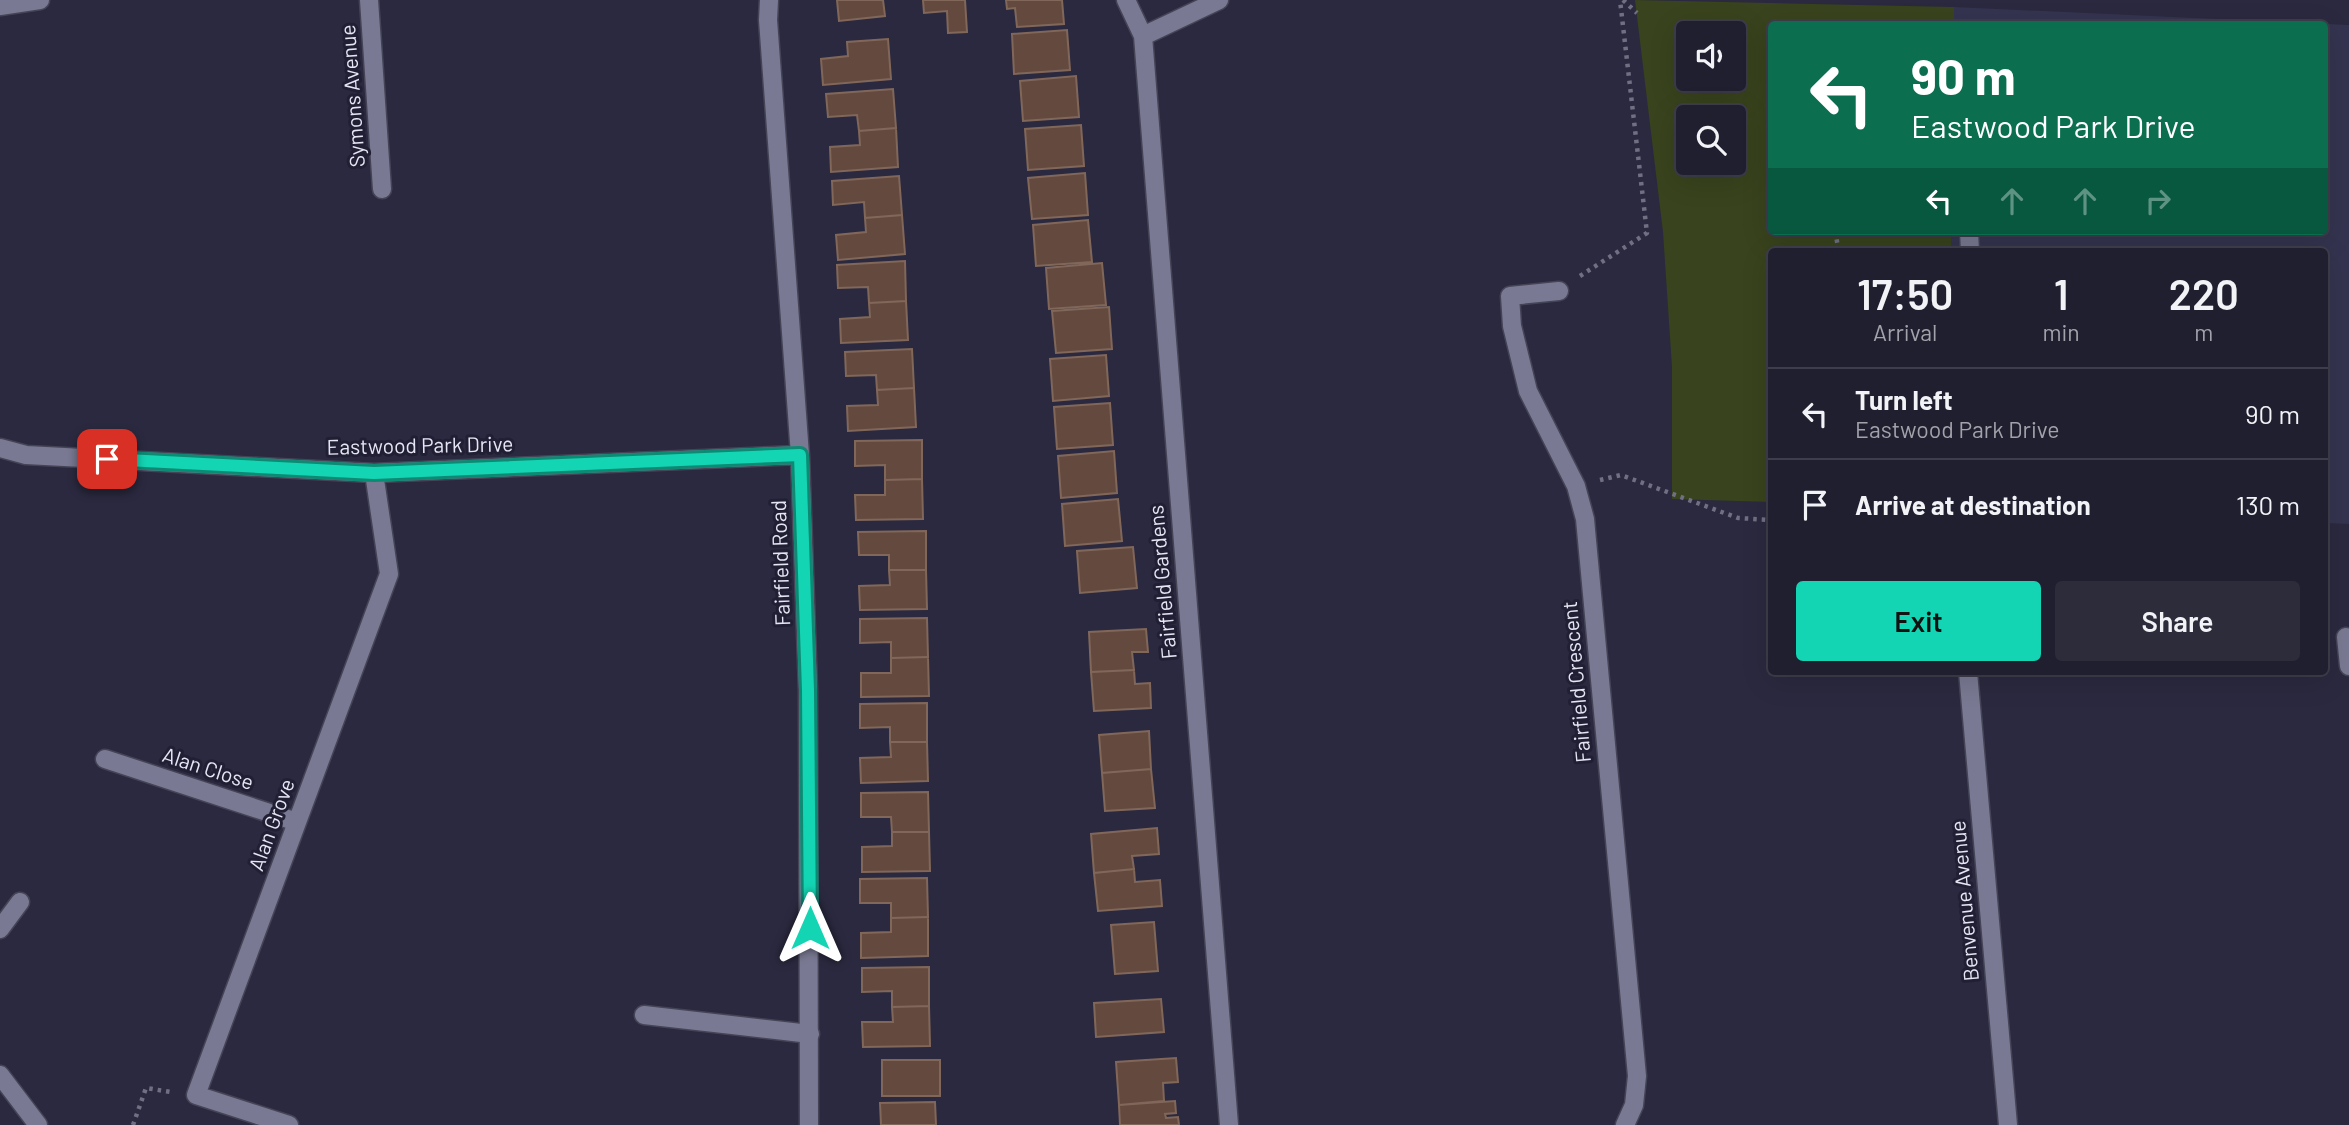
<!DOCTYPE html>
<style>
:root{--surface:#201f2f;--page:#2d2c3b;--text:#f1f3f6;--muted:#a2a2aa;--line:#3d3d4b;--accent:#14d5b3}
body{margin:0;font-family:Barlow,sans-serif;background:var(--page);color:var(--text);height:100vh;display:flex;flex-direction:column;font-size:26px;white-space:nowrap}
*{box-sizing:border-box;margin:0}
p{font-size:23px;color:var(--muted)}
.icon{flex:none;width:38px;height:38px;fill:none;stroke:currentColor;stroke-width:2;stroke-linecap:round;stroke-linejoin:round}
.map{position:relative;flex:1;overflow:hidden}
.drawer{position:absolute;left:1768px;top:248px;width:560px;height:427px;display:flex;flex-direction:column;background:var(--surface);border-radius:7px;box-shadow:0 7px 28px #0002,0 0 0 2px var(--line)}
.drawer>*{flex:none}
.hud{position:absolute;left:1768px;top:21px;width:560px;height:214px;border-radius:7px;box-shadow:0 7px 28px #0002,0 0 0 2px var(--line);background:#0b6e4f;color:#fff;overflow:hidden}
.tools{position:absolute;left:1676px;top:21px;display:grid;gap:14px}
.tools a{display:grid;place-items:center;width:70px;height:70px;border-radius:7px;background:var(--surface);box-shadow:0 7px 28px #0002,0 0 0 2px var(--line);font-size:35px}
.pin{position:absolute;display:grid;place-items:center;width:60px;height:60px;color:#fff;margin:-30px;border-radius:14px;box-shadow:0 4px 10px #0006}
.me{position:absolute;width:77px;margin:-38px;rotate:0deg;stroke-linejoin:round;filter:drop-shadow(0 0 5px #0008)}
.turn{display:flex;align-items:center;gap:24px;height:147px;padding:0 28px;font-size:32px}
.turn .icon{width:91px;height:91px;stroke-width:2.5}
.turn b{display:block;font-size:49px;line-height:60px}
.lanes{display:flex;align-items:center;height:66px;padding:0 28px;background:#0003;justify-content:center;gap:35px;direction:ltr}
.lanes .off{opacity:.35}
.eta{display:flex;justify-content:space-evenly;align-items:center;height:119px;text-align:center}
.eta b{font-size:42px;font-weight:600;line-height:49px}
.primary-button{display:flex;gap:14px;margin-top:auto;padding:14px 28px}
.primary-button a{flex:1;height:80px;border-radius:7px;background:var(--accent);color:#111;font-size:28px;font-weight:600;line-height:80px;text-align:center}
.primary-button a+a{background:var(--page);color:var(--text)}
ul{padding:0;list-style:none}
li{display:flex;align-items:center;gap:21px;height:91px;padding:0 28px;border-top:2px solid var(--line)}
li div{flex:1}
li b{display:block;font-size:26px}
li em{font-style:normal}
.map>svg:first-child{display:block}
.built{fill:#353450}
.green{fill:#39431d;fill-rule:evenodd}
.building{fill:#644a3e;stroke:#81675a;stroke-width:2}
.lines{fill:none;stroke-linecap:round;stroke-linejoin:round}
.lane-casing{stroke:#454457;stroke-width:21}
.street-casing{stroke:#454457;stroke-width:21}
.path{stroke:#717083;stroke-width:4.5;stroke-dasharray:3.5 5;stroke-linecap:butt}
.lane{stroke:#797993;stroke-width:18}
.street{stroke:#797993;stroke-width:18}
.route-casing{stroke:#0d8a74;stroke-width:18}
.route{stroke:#14d5b3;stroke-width:12}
.labels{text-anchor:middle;stroke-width:6;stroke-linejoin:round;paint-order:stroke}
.street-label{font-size:21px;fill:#e5e5f4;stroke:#201f34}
</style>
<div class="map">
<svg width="2349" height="1125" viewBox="0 0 2349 1125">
<rect width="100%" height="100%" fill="#2a293f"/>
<!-- built -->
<path class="built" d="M1954 7 2349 25V524L2324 523V252H1951V231H2324V24H1954Z"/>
<!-- green -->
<path class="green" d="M1635 0 1954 7V24H1771V231H1951V252H1771V502L1672 499V367L1663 232ZM1689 33H1734V79H1689ZM1689 117H1734V163H1689Z"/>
<!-- building -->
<path class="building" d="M837 0H883L885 16 839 21Z
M923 0H965L967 32 948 33 947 11 924 13Z
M1006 0H1062L1064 24 1017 27 1015 8 1007 9Z
M1067 30 1070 70 1014 74 1012 34Z
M888 39 891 79 823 85 821 59 848 56 847 42Z
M1076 76 1079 117 1023 121 1020 81Z
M893 89 896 128 859 131 857 115 828 117 826 94Z
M1081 125 1084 166 1028 170 1025 129Z
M896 128 898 167 831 172 830 147 860 145 859 131Z
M1085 173 1088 215 1032 219 1028 178Z
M899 176 902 215 865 218 864 202 833 205 832 181Z
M902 215 905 254 838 260 836 235 866 232 865 218Z
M1088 220 1092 262 1036 266 1033 225Z
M905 261 906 301 869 303 868 287 838 288 837 265Z
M1102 263 1106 305 1049 309 1046 268Z
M906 301 908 340 841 343 840 319 870 317 869 303Z
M1109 307 1112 349 1056 353 1052 311Z
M912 349 914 388 877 390 876 375 846 376 845 352Z
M1106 355 1109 396 1053 401 1050 359Z
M914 388 916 427 848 431 847 406 878 405 877 390Z
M1110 403 1113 445 1057 449 1054 407Z
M922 440V479L885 480V465L855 466V441Z
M1114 451 1117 493 1061 498 1058 456Z
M922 479 923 519 856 520 855 495H885V480Z
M1118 499 1122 541 1065 546 1062 504Z
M926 531V570H889V555H859L858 532Z
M1133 547 1137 588 1080 593 1077 551Z
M889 570H926L927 609 860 610 859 586 890 585Z
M927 618 928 657 891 658V642L860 643V619Z
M1146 629 1148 652H1132L1134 670 1091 672 1089 632Z
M928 657 929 696 861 697V673H891V658Z
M1134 670 1135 684 1150 683 1151 708 1094 711 1091 672Z
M927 703V742H890V727L860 728V704Z
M1149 731 1151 769 1102 773 1099 735Z
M890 742H927L928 781 861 783 860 758 891 757Z
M1151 769 1155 808 1105 811 1102 773Z
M928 792 929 832H892L891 817H861V793Z
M1157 828 1159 854 1132 856 1134 869 1094 873 1091 834Z
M892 832H929L930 871 862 872V847L892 846Z
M1134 869 1135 882 1160 880 1162 906 1098 911 1094 873Z
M927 878 928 917 891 918V903H860V879Z
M928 917V956L861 958V933L891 932V918Z
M1154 922 1158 971 1115 974 1111 925Z
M929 967V1006L892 1007V991L862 992V968Z
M1161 999 1164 1032 1096 1037 1094 1003Z
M929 1006 930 1046 863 1047 862 1022H893L892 1007Z
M1176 1058 1178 1082 1163 1083 1164 1101 1119 1105 1116 1062Z
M882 1060H940V1096H882Z
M1175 1101 1176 1113 1165 1114 1166 1118 1178 1117 1179 1125H1120L1119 1105Z
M935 1102 936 1125H881L880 1103Z"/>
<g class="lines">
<!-- lane casing -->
<g class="lane-casing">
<path id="lane" d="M1969 231 1970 252
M644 1015 810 1034"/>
</g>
<!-- street casing -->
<g class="street-casing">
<path id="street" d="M369 0 382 189
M769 0 768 20 800 455 808 690 809 1125
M1126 0 1143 36 1229 1125
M0 6 40 0
M1143 36 1219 0
M1559 291 1510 296 1512 326 1528 391 1576 486 1585 519 1637 1076 1634 1105 1625 1125
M0 448 26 455 374 473 800 455
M2346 637 2349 666
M1968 672 2008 1125
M105 759 297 822
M0 929 20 902
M0 1075 38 1125
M289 1125 196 1095 389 574 374 473"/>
</g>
<!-- path -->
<path class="path" d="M1623 0 1637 13
M1835 231 1839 252
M1580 276 1647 233 1620 0
M1600 480 1621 475 1738 518 1771 520
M133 1125 146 1088 171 1092"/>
<!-- lane -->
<use href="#lane" class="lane"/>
<!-- street -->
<use href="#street" class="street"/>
</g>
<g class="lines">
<!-- route casing -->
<g class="route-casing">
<path id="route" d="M107 459 374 473 800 455 808 690 810 928"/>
</g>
<!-- route -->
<use href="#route" class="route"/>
</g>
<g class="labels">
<!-- street labels -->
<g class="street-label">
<text transform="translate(353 96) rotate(-94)" y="7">Symons Avenue</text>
<text transform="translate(420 446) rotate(-1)" y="7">Eastwood Park Drive</text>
<text transform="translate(781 563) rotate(-92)" y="7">Fairfield Road</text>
<text transform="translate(1163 582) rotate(-95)" y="7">Fairfield Gardens</text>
<text transform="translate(1577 682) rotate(-95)" y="7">Fairfield Crescent</text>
<text transform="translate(208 769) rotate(18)" y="7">Alan Close</text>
<text transform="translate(272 825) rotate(-70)" y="7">Alan Grove</text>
<text transform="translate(1965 901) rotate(-95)" y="7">Benvenue Avenue</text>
</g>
</g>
</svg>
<div class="tools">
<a><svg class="icon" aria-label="sound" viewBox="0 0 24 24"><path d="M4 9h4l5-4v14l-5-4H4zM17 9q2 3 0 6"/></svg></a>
<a><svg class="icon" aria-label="search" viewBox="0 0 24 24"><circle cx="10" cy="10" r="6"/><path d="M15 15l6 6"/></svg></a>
</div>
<div class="pin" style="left:107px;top:459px;background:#d93025"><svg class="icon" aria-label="arrive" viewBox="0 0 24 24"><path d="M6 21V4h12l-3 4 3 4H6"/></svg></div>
<svg class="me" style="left:810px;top:928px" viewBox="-20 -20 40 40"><path d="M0-17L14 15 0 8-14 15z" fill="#14d5b3" stroke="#fff" stroke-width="4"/></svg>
<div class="hud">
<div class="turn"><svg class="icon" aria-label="left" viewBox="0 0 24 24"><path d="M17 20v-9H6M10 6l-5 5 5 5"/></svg><div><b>90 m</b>Eastwood Park Drive</div></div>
<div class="lanes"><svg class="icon" aria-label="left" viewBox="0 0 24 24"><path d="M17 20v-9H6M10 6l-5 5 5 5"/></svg><svg class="icon off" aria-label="ahead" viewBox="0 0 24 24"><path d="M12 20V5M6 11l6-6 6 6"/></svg><svg class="icon off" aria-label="ahead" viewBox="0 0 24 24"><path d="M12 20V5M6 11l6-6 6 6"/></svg><svg class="icon off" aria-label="right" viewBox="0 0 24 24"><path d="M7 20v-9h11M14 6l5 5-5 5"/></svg></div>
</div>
<section class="drawer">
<div class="eta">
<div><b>17:50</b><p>Arrival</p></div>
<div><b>1</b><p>min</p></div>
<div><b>220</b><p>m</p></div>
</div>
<ul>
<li><svg class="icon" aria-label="left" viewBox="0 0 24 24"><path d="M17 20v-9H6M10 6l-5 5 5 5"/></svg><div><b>Turn left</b><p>Eastwood Park Drive</p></div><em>90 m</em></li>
<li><svg class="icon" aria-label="arrive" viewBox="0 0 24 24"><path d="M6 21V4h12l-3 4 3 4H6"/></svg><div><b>Arrive at destination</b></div><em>130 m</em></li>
</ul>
<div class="primary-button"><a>Exit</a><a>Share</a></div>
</section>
</div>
